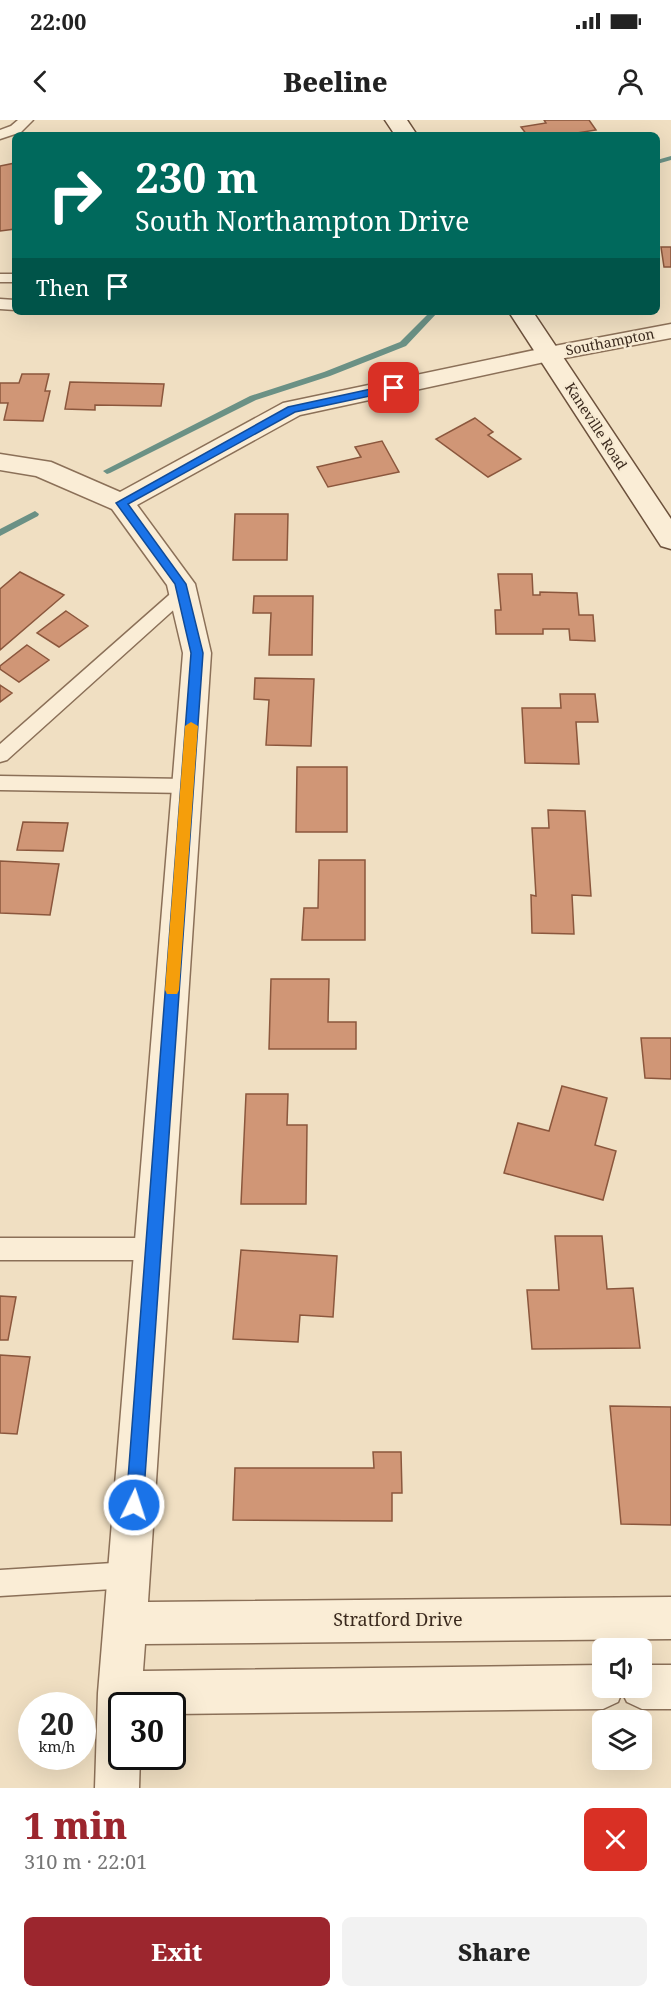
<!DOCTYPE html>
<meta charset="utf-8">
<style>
:root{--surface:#fff;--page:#f2f2f2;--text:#222;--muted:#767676;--accent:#9c262e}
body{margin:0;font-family:"Noto Serif",serif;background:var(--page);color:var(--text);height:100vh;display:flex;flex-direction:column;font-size:22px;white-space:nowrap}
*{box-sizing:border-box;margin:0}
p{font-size:20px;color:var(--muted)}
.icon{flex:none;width:33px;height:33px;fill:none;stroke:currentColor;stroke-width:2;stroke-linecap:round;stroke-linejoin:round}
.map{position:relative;height:1668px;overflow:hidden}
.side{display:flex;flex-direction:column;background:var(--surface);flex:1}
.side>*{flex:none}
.guide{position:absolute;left:12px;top:12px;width:648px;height:183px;border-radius:9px;box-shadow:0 6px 24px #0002;background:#00695c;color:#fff;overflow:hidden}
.buttons{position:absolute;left:592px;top:1518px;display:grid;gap:12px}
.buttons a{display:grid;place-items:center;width:60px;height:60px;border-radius:9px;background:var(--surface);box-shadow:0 6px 24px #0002;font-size:30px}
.speed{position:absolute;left:18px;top:1572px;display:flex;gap:12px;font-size:30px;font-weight:700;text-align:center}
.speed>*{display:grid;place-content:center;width:78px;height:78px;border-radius:50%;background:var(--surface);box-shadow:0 6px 24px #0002;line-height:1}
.speed small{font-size:15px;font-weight:400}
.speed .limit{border:3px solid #111;border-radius:9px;background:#fff;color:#111}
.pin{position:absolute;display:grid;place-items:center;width:51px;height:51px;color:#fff;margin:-26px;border-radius:12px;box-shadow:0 3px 9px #0006}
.me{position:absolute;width:66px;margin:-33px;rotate:4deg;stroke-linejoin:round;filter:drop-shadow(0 0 4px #0008)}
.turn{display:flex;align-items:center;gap:21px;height:126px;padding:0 24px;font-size:27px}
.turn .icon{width:78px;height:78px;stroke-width:2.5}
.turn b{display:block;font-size:42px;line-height:51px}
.then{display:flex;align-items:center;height:57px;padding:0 24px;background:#0003;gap:12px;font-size:22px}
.round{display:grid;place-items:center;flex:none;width:63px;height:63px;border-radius:9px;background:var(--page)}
.overview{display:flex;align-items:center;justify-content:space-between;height:102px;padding:0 24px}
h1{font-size:36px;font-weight:800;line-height:45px;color:var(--accent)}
.primary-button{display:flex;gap:12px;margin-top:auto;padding:12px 24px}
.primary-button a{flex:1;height:69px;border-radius:9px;background:var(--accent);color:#fff;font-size:24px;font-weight:800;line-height:69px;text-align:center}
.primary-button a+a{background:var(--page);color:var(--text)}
.status{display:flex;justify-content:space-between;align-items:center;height:42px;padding:0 30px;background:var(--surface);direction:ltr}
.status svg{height:16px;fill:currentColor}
header{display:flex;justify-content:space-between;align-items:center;height:78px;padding:0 24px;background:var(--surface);font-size:27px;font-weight:800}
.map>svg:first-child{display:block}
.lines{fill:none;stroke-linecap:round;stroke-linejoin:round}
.stream{fill:#6b9185;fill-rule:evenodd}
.building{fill:#d09676;stroke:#8b573d;stroke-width:1.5}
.service-casing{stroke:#8b7058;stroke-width:3}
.minor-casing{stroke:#8b7058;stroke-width:3}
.secondary-casing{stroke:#6c513c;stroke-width:3}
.service{fill:#faedd6;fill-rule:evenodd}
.minor{fill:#faedd6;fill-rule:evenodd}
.secondary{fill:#faedd6;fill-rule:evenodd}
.route{fill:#1a73e8;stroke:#114b97;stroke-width:1.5}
.slow{fill:#f59e0b}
.labels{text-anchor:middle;stroke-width:4.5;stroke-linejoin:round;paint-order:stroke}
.far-street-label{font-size:14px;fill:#3a291d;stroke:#f7ead2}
.near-street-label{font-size:18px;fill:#3a291d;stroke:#f7ead2}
</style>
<div class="status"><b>22:00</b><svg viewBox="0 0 49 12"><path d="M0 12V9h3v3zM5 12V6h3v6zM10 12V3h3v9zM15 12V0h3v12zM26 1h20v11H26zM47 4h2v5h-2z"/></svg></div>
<header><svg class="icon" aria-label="back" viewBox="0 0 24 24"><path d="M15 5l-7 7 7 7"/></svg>Beeline<svg class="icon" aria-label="person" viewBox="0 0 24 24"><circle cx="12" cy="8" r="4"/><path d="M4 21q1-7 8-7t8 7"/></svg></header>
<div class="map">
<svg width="671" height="1668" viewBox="0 0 671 1668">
<rect width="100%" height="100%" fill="#f0dfc2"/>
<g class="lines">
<!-- stream -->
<path class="stream" d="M671 36V40L657 44V40Z
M430 192H438L406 226 330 256 256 280 110 353 107 354 103 351 250 276 324 252 400 222Z
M35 391 39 394 38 396 0 416V409Z"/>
</g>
<!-- building -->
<path class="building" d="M544 0H589L596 10 564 15H527L521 7 546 3Z
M15 43V109L0 111V46Z
M661 127H671V147H664Z
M22 254H49L45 271H50L43 301 4 300 8 283H0V263H19Z
M70 262 164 264 161 286 95 285V290L65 289Z
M475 298 493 312 488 315 521 339 488 357 436 319Z
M382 321 399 352 328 367 317 347 361 337 355 327Z
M235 394H288L287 440H233Z
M20 452 64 475 0 530V469Z
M498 454H532L533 475H540V472L577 473 579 495H593L595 521 570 520 569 509H543V514H496L495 490H501Z
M254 476H313L312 535H269L271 493H253Z
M66 491 88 506 59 527 37 513Z
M27 525 49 540 19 562 0 549V546Z
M255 558 314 559 311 626 266 625 269 580 254 579Z
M0 565 12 573 0 582Z
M560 574H595L598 602H576L579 644 525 643 522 588H561Z
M297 647H347V712H296Z
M548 690 585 691 591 776 572 775 574 814 532 813 531 775 536 776 532 708H549Z
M23 702 68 703 63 731 17 730Z
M319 740H365V820H302L304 788H318Z
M0 741 59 744 50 795 0 793Z
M271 859H329L328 902H356V929H269Z
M641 918H671V959L645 958Z
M562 966 607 978 595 1025 616 1031 603 1080 504 1053 518 1003 549 1011Z
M246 974H288L287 1005H307L306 1084H241Z
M555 1116H602L607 1169 633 1168 640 1228 532 1229 527 1170H559Z
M241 1130 337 1136 333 1197 300 1195 298 1222 233 1219Z
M0 1176 16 1177 8 1220H0Z
M0 1235 30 1237 17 1314 0 1313Z
M610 1286 671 1287V1405L621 1404Z
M373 1332H401L402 1373H392V1401L233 1400 235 1348H374Z"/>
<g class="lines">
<!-- service casing -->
<g class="service-casing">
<path id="service" d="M18 0H33L21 12 0 19V10L11 6Z
M0 154H15V162H0Z
M0 179 15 180V190L0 189Z
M183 466 189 468 192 472 189 476 7 640 0 642V624L177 468Z
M0 656 187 659 194 661 197 666 194 671 187 673 0 670Z
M0 1118H153L161 1121 165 1129 161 1137 153 1140H0Z
M129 1442 138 1446 142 1455 138 1464 129 1468 0 1476V1450Z"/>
</g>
<!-- minor casing -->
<g class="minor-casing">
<path id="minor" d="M671 204V218L549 241 300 295 137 385 195 464 211 533 148 1482 671 1477V1519L145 1524 143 1551 603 1545V1568H642V1545H671V1589H642L627 1582 622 1572 618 1582 603 1589 172 1594V1586H122V1636H140L139 1668H95L98 1573 183 533 167 465 112 389 36 356 0 350V334L51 342 120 372 283 283 549 227Z"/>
</g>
<!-- secondary casing -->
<g class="secondary-casing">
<path id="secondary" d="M385 0H407L417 15H395Z
M509 192H533L671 399V429L661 426Z"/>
</g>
<!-- service -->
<use href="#service" class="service"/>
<!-- minor -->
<use href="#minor" class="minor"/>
<!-- secondary -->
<use href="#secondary" class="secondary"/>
</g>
<!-- route -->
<path class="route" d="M394 264 398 265V270L295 292 128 384 186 464 203 533 143 1385 140 1391 134 1393 128 1391 126 1385 191 533 175 464 116 383 288 287Z"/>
<!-- slow -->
<path class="slow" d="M191 602 198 606 179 870 177 874H167L165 870 185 606Z"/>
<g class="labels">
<!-- far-street labels -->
<g class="far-street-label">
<text transform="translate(610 222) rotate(-11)" y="5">Southampton</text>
<text transform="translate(596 306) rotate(57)" y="5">Kaneville Road</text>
</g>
<!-- near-street labels -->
<g class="near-street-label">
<text x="398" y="1506">Stratford Drive</text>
</g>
</g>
</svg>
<div class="buttons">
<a><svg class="icon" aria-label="sound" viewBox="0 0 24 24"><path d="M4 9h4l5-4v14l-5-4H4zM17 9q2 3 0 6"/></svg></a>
<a><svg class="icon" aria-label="layers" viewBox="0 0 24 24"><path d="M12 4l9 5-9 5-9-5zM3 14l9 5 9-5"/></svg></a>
</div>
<div class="speed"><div>20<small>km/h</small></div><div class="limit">30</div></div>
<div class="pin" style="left:394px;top:268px;background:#d93025"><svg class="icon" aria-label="arrive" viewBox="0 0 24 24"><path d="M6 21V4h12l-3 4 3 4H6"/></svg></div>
<svg class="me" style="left:134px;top:1385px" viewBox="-20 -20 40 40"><circle r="17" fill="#1a73e8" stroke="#fff" stroke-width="3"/><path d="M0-11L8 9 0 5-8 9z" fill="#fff"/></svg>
<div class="guide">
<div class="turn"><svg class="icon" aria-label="right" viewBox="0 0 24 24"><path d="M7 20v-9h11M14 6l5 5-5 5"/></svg><div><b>230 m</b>South Northampton Drive</div></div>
<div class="then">Then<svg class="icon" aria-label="arrive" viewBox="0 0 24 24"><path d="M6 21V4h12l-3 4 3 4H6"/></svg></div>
</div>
</div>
<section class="side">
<div class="overview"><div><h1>1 min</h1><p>310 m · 22:01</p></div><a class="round" style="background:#d93025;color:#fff"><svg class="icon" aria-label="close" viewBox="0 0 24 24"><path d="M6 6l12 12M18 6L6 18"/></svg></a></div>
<div class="primary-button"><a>Exit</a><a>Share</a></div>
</section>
